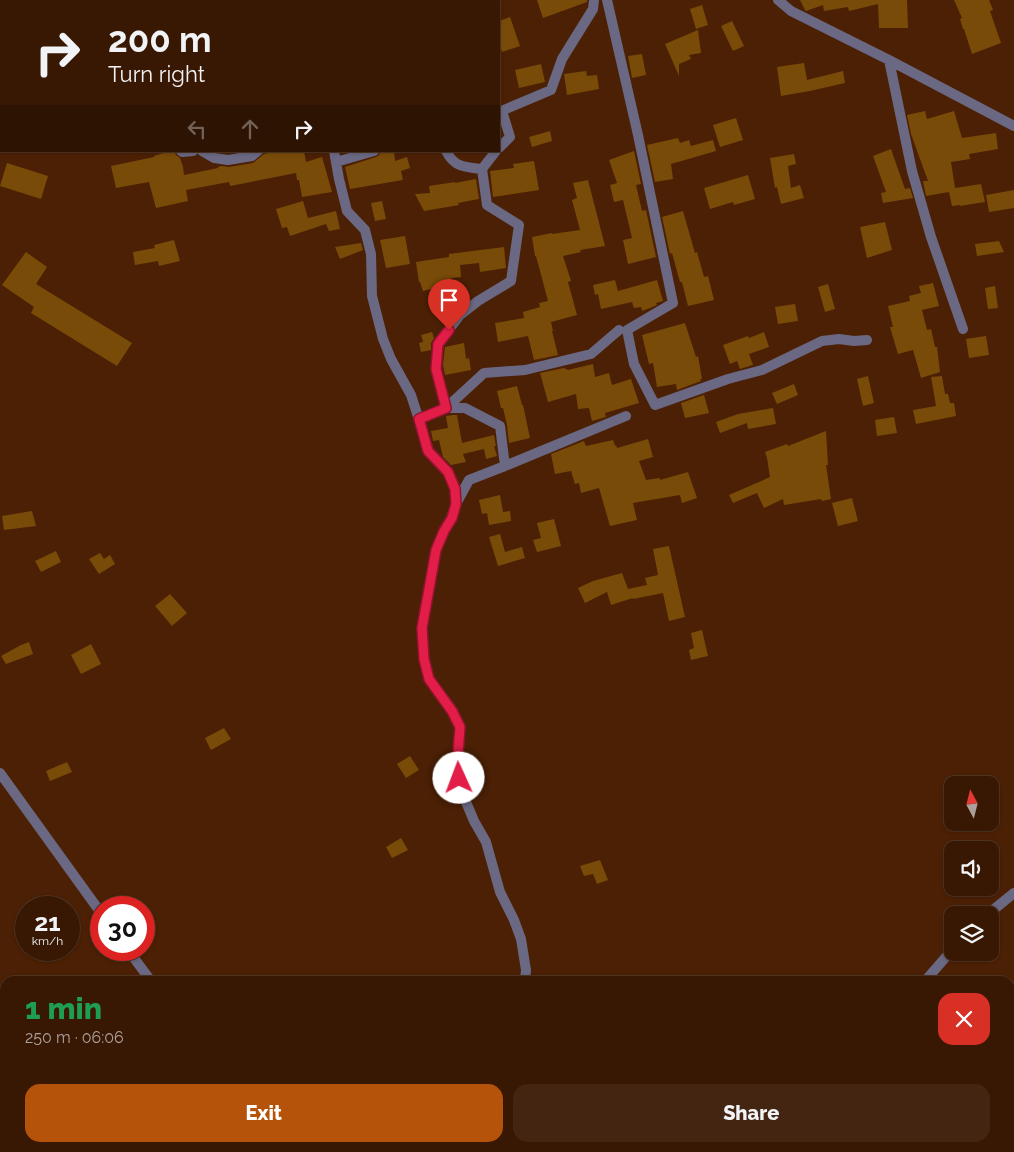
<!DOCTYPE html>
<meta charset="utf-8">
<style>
:root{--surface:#391803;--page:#442512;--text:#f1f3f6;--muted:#aba09a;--line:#533725;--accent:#b45309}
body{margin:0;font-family:Raleway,sans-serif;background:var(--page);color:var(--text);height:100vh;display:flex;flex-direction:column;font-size:19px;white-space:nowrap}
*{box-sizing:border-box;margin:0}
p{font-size:16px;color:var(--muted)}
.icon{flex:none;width:28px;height:28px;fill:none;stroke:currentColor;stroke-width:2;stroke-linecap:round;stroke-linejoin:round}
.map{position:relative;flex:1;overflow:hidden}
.drawer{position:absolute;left:0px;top:976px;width:1015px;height:176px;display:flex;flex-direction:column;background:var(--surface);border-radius:15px 15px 0 0;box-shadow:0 1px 4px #0004,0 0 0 1px var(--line)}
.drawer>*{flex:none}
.top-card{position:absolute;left:0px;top:0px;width:500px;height:152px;box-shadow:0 1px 4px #0004,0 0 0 1px var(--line);background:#391803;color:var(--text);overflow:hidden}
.needle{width:32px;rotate:353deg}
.fabs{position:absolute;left:944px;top:776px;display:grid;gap:10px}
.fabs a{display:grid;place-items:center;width:55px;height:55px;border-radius:10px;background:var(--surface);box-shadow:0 1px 4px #0004,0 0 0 1px var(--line);font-size:25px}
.speed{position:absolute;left:15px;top:896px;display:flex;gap:10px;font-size:25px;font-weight:700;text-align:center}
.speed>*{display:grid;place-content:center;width:65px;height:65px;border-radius:50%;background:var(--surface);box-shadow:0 1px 4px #0004,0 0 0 1px var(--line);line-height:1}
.speed small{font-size:12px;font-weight:400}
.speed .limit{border:8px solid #d22;background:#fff;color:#111}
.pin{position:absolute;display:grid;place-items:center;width:42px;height:42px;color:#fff;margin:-51px -21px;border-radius:50% 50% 50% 0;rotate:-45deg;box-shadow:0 0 5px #0007}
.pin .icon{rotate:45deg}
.me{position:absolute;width:55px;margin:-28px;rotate:358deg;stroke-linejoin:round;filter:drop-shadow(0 0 4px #0008)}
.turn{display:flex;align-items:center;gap:18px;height:105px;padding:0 25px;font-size:22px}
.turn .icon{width:65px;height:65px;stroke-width:2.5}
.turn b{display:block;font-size:35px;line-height:42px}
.lanes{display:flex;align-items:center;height:48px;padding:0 25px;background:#0003;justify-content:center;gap:25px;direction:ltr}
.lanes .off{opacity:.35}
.round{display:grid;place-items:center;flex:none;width:52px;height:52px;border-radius:15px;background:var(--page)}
.headline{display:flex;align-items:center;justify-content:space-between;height:85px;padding:0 25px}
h1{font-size:30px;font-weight:800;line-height:38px;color:#1e9e55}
.action{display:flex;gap:10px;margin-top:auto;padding:10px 25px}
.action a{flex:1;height:58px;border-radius:15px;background:var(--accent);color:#fff;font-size:20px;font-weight:800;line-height:58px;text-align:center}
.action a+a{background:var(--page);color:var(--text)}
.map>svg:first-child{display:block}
.building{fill:#794b08}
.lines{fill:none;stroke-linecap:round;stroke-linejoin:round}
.minor{stroke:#6a6882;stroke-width:10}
.route-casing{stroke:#92132f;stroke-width:12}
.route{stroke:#e11d48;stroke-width:9}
</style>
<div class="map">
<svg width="1014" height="1152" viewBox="0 0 1014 1152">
<rect width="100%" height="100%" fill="#4c2004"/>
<!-- building -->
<path class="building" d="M537 0H587V2L543 18Z
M800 0H907L908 28H879L878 4 849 11 848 7 824 11 823 5 806 11 805 10Z
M954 0H989L993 10 990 11 1001 43 972 54 964 29H963L960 19 962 18Z
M702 5 708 25 696 29 690 9Z
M510 17 520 46 502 52 499 42V21Z
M732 21 744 46 733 51 721 26Z
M698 30 701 53 689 55 691 59 679 64V76L665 44Z
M642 54 646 75 632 78 628 56Z
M804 63 807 80 843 71 845 83 810 91 781 96 777 67Z
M541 64 545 82 519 88 515 70Z
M586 71 587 76 597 75 599 89 567 95 564 74Z
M925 111 927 119 954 111 962 138 996 133 998 149 969 154 970 159 951 162 955 188 981 184 985 202 960 206V205L952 206 949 192 926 196 923 181H928L911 134 907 115Z
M736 118 743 140 720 147 713 125Z
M550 131 552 141 532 147 529 137Z
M678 138 680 143 689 140 691 146 713 140 716 151 671 164 673 179 655 182 647 145Z
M891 149 905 189 910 188 913 198 883 203 881 193 886 192 873 156Z
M169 151H174L176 155 180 158 183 167 184 175 218 168V167L221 166 229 167 253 163 264 154 278 151H304L306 162 322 157 332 192 302 197 299 180H297L296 173 230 186 229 182 186 190 188 201 156 208 149 182 116 188 111 166 154 157V156Z
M381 151H394L395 161 407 157 410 168 401 171 403 180 350 189 345 167 376 157 379 155Z
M634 151 641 184 636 185 642 211 646 210 656 257 628 264 623 240 632 238 623 200 614 202 610 185 617 183 609 160Z
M794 154 796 164 788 166 791 188 800 185 804 198 781 204 777 187 775 188 770 158Z
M534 161 539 190 493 197 490 171 514 168 513 164Z
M7 163 48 176 41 199 0 186Z
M748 175 755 199 734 205 733 202 710 209 704 188Z
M476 179 479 199 458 203 459 205 424 211 415 194 430 193 429 186 455 182V183Z
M588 180 605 246 580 250 581 252 563 256 571 281 568 282 577 315 551 322 553 331H552L558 355 534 360 528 336 498 342 495 323 524 318 523 312 540 307 539 303 548 301 536 256H535L532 237 552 233V234L580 230 572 200 577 198 573 183Z
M1014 190V208L989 212 986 195Z
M303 201 308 218 336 211 340 229 329 231 326 224 290 236 287 227 282 228 276 209Z
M382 201 386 219 375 221 371 203Z
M683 211 695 253 697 252 704 277 708 276 714 300 688 306 682 282H680L672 253 670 254 662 217Z
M885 222 892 250 867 258 860 227Z
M405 236 410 264 386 268 380 240Z
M174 240 180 261 159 266 158 261 135 265 133 252 155 248 154 245Z
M999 241 1004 252 977 256 975 244Z
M361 243 363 250 340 259 335 247Z
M504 247 506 268 480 272 479 263 460 265 461 277 451 278 455 310 453 313 441 315 436 288 423 291 420 282H419L416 262 449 257V254Z
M26 252 47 267 36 284 132 343 117 366 31 313 34 307 2 285Z
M615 280 618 291 657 280 663 301 656 303 657 305 650 308 642 311 641 307 634 308 632 302 601 309 598 294 595 295 593 285Z
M933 283 939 306 922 310 927 330 931 329 935 347H937L940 372 921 378 913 350 898 354 890 327H893L888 306 910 301 909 296 921 293 919 286Z
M828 284 835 309 825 312 818 287Z
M995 286 998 308 988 309 985 288Z
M795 304 798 321 778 324 775 307Z
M685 323 696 357 698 356 702 379H700L701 381 677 390 676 384 657 387 653 363 649 364 642 335Z
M432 332 434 338 431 343V350L421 352 419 343 423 342 421 335Z
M764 332 769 347 749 354 753 365 740 369 737 361 730 364 723 345 748 336 749 338Z
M986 336 989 355 969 358 966 339Z
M464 343 466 359 469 358 471 370 445 375 443 365 445 347Z
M593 364 595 377 609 373 612 385 631 379 639 403 605 413 606 417 592 421 589 408 578 409 576 394 548 402 540 373 564 368 568 370Z
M868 376 874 403 863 406 857 379Z
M942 376 945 394H948L950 403H954L956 416 916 424 913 410 936 406 931 377Z
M794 384 798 395 777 404 772 393Z
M517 386 522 405H523L530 438 509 443 507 425 503 408H501L497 391Z
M704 395 709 413 685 418 681 403Z
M773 408 776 424 748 429 747 423 720 433 716 422 738 414Z
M453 415H457L462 443 494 435 496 446H494L497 456 486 459 484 449 463 454 466 462 451 465 443 457 439 440 433 441 431 431 448 428 446 416Z
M894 417 897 433 877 436 875 420Z
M826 431 828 465H826L831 499 822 501 821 499 784 505 783 499 764 508 757 493 733 503 729 495 770 477 767 458 765 452 787 444 788 446Z
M648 439 653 457 639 461 646 480 660 478V480L688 472 697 498 682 503 680 495 633 503 637 520 610 526 599 488 581 493 579 483 575 484 571 471 555 474 551 454 584 441 586 446 613 440 615 446 616 445 617 448Z
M500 495 503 512 510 511 511 521 489 525 487 513 482 514 479 500Z
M852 498 858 521 838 526 832 503Z
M32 511 36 526 4 530 2 516Z
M554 519 561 546 537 552 533 540 541 538 537 523Z
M500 534 505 552 522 547 525 558 498 566 489 537Z
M669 546 685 617 669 621 663 593 633 599V598L611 605 607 592 585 603 578 588 593 581 622 573 628 589 647 585 645 578 658 575 653 549Z
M56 551 61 562 41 572 35 561Z
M100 553 104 559 110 555 115 564 99 574 89 559Z
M170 594 187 613 172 626 155 606Z
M702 630 708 656 691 660 689 650 694 648 691 633Z
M29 642 33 654 6 664 1 656 21 645Z
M91 644 101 664 81 674 71 655Z
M224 728 231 739 211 750 205 738Z
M410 756 419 770 406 778 397 764Z
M67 762 72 772 50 781 46 771Z
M401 838 408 850 392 858 386 847Z
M600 860 608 880 597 884 593 874 584 876 580 866Z"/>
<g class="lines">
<!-- minor -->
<path class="minor" d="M18 0V1
M302 0 303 1
M607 0 638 135 673 303 627 330 634 364 655 405 728 379 762 370 822 341 839 339 854 341 867 340
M778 0 791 11 889 60 1014 126
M251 1 254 0
M889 60 912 171 931 237 963 329
M499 112 551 90 562 59 593 9 594 0
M0 139 1 130
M499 148 510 137 502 111
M181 151 182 152 193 151
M202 151 214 158 228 160 252 156 258 151
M334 151 339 179 347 211 365 230 371 254 372 296 383 339 391 359 411 395 429 451 448 472 455 489 456 504
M446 151C455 168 465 167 482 169
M496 151 482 169 487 205 519 225 511 281 478 301 460 315 438 344 436 369 446 408H465L500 426 505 466 469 480 456 504 451 518 444 531 436 550 422 628 424 659 429 679 453 711 460 727 457 766 461 790 474 821 486 842 500 892 514 920 521 939 526 970 525 981
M336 162 374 151
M419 419 446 408 484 373 525 370 591 354 619 330
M505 466 626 416
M0 773 101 913
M987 915 1014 893
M128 950 151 981
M925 981 952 950
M263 1148 266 1152
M568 1148 570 1152
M614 1152 631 1148"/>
</g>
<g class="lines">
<!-- route casing -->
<g class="route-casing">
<path id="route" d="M449 330 438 344 436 369 446 408 419 419 428 451 448 472 455 489 456 504 452 518 444 531 436 550 422 628 424 659 429 679 452 711 460 727 457 766 459 778"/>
</g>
<!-- route -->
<use href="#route" class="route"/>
</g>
</svg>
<div class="fabs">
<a><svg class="needle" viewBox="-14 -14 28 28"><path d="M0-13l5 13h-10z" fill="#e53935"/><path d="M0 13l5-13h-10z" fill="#aba09a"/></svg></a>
<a><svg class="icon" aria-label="sound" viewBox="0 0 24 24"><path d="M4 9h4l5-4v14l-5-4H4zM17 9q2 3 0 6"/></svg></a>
<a><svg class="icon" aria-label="layers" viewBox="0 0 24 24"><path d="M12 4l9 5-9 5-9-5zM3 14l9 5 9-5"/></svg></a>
</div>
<div class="speed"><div>21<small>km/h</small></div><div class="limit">30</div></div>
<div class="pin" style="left:449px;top:330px;background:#d93025"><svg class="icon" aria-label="arrive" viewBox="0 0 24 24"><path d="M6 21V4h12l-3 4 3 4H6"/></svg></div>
<svg class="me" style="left:459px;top:778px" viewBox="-20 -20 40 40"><circle r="19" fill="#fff"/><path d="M0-13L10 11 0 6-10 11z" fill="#e11d48"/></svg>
<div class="top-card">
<div class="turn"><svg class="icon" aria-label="right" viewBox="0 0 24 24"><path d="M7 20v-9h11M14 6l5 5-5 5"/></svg><div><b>200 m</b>Turn right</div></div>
<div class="lanes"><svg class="icon off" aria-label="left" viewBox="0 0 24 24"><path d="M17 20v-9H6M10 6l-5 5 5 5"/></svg><svg class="icon off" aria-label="ahead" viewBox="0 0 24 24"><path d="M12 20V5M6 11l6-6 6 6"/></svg><svg class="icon" aria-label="right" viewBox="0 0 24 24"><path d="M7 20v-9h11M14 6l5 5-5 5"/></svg></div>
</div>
<section class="drawer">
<div class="headline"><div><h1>1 min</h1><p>250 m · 06:06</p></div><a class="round" style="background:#d93025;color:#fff"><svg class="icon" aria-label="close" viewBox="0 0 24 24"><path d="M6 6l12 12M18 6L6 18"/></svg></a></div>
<div class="action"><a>Exit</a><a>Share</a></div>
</section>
</div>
